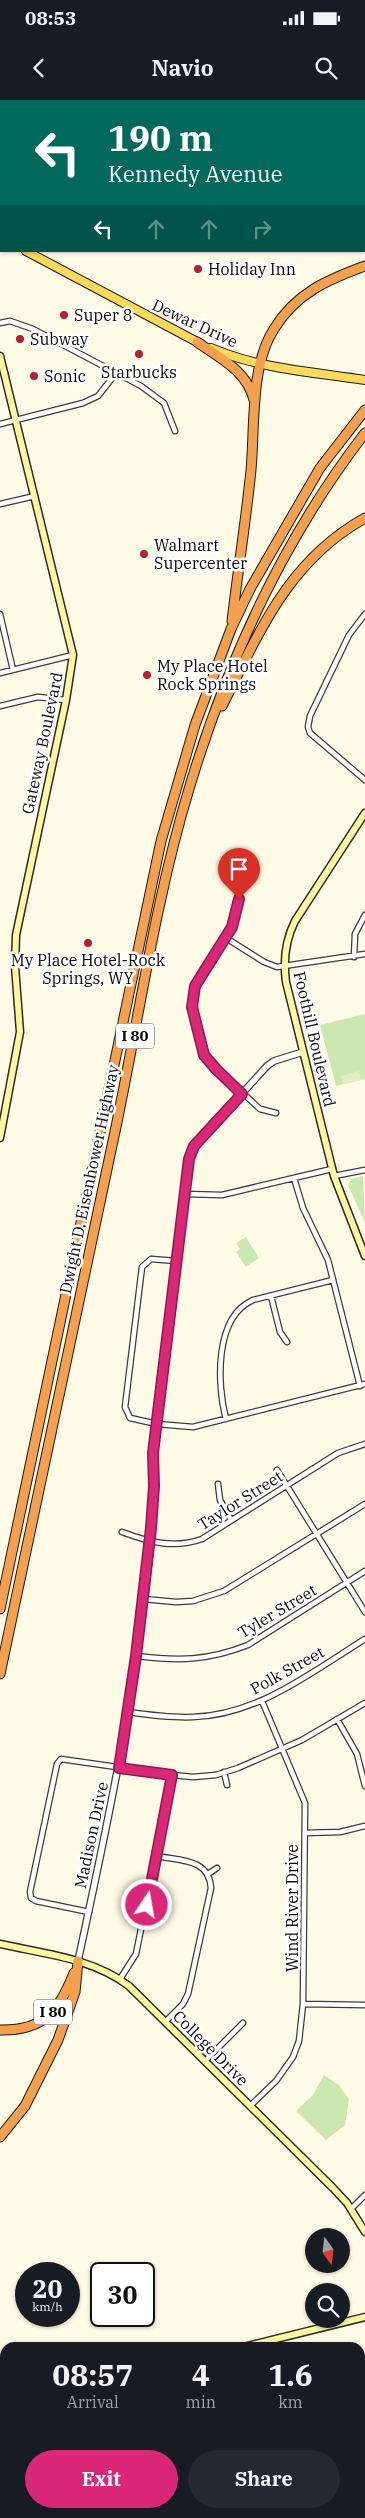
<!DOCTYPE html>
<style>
:root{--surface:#171b24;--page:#242831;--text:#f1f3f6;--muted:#9ea1a6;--accent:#db2777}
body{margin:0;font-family:"IBM Plex Serif",serif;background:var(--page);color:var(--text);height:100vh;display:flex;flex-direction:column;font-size:19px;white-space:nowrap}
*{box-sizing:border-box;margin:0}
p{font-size:16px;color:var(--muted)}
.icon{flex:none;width:28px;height:28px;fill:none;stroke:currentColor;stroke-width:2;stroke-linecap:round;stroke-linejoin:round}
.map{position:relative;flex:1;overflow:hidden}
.details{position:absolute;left:0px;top:2242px;width:365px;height:176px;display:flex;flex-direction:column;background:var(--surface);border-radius:15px 15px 0 0;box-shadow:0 1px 4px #0004}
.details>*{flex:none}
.hud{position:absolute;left:0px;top:0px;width:365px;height:152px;box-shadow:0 1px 4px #0004;background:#00695c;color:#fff;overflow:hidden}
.needle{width:32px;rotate:166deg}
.fabs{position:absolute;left:305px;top:2128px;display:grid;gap:10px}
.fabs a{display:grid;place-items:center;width:45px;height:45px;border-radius:50%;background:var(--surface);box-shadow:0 1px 4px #0004;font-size:25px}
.speed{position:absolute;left:15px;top:2162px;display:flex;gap:10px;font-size:25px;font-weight:700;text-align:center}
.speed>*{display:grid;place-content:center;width:65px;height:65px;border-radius:50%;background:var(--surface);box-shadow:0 1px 4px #0004;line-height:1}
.speed small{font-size:12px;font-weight:400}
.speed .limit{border:2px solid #111;border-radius:8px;background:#fff;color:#111}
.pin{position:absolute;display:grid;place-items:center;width:42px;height:42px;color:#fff;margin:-51px -21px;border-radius:50% 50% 50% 0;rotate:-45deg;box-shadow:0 0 5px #0007}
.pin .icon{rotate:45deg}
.me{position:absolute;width:55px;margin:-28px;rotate:12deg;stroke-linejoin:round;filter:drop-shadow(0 0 4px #0008)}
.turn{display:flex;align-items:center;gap:18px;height:105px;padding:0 25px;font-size:22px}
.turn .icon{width:65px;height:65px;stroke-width:2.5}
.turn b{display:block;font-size:35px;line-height:42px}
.lanes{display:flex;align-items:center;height:48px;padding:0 25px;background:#0003;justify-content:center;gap:25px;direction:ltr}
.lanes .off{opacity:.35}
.eta{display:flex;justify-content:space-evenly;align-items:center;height:85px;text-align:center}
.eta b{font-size:30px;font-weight:800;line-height:35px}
.action{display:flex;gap:10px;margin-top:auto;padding:10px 25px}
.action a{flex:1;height:58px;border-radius:30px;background:var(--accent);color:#fff;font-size:20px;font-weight:800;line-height:58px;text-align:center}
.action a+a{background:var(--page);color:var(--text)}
.status{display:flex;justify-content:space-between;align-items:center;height:35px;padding:0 25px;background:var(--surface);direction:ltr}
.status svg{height:14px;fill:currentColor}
header{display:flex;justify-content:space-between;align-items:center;height:65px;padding:0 25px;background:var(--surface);font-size:22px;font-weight:800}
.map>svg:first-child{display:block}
.green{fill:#cbe8b1}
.pitch{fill:#deefc3}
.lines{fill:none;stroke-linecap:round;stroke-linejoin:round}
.minor-casing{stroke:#3c3c3c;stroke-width:7}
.tertiary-casing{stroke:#3c3c3c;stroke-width:8}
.secondary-casing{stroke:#2b2b2b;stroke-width:9}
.primary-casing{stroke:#1a1a1a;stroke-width:10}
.motorway-casing{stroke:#1a1a1a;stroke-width:11}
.minor{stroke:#fff;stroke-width:4.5}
.tertiary{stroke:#fff;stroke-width:5.5}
.secondary{stroke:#fff8a1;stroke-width:6}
.primary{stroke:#fad95b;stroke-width:8}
.motorway{stroke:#f5a04e;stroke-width:9}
.route-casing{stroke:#8e194d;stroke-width:12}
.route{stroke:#db2777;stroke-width:9}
.poi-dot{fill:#b82224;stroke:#fff;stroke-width:2}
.labels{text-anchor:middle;stroke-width:5;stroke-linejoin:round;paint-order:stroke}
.shield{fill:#fff;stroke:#535353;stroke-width:1}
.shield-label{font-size:15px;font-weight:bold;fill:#090909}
.poi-label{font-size:16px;fill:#090909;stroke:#fff;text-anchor:start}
.street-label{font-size:16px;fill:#090909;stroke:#fff}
</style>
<div class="status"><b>08:53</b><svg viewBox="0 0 49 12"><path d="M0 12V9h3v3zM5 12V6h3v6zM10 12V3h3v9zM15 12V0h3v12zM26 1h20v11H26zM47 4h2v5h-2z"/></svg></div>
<header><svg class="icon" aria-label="back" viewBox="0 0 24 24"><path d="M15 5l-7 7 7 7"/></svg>Navio<svg class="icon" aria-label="search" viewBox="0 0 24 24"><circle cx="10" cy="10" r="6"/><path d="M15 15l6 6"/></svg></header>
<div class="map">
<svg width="365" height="2418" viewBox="0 0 365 2418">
<rect width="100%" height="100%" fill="#fffbe6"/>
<!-- green -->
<path class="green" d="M365 914V979L336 986 320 925Z
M363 1076 365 1123 348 1085 351 1079Z
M246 1137 259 1158 246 1167 236 1152 240 1149 236 1143Z
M324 1975 339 1985 349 1999 345 2025 326 2040 296 2011 313 1995Z"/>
<!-- pitch -->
<path class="pitch" d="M359 971 361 980 343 984 341 976Z"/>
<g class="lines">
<!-- minor casing -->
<g class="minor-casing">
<path id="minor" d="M269 0 270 1
M0 79 1 80
M0 223 10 221 33 229 141 286 164 303 175 331
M0 324 83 303 98 296 117 272
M0 404 35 396
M0 514 13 570
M365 514 349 535 310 616 308 627 310 633 365 680
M0 573 73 555
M0 606 38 597 66 600
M238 788 239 804 236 819 195 886 192 907 201 947 209 962 260 1009 276 1013
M226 838 264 862 277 867 365 854
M354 857 355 834 365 815
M334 1076 365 1070
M294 1078 303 1108 328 1160 360 1286
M185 1094 222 1095 332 1069
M176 1161 151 1159 142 1167 125 1307 130 1318 157 1324 193 1327 365 1284
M271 1196 280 1232 287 1242
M226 1319C217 1285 214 1217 253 1200L333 1180
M277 1370 365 1512
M218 1384 220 1400 231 1420
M122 1432C149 1442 174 1449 202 1439L338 1353 365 1344
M143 1499 176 1502 193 1501 224 1491 365 1404
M136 1556C179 1561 207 1561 248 1545L365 1471
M128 1612C149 1615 171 1618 193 1617 258 1615 312 1572 365 1539
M337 1619 357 1654 365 1686
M224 1672 227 1685
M305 1733 340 1732 365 1726
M157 1756C180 1761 209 1758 211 1788L188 1894 183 1904 165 1922
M208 1774 217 1768
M89 1812 36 1801 31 1798 30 1792 57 1664 61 1659 172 1675 193 1677 216 1675 238 1668 302 1640 365 1603
M120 1879 136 1854 172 1675
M303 1904 365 1905
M205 1961 243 1923
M250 2006 276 1981 293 1957 299 1941 303 1904 305 1703 262 1601
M351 2109 365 2095"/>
</g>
<!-- tertiary casing -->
<g class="tertiary-casing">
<path id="tertiary" d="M364 68H365
M0 101 1 98
M0 108 1 107
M78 1861C111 1709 143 1557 154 1402 155 1385 153 1369 153 1353L189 1059 200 1040 267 966 274 961 303 952"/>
</g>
<!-- secondary casing -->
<g class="secondary-casing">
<path id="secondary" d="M0 256 73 555 66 600 16 835 15 866 20 932 0 1038
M365 713 295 821C285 841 283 860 286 882L334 1076 365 1156
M0 1844C45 1854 92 1858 129 1886L333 2088 347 2103 365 2132
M239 2248 365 2217
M0 2405 5 2397"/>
</g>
<!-- primary casing -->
<g class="primary-casing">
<path id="primary" d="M0 137 1 138
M26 151 201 244
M211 248C260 269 313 272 365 280"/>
</g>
<!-- motorway casing -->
<g class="motorway-casing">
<path id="motorway" d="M197 242C220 258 247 271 254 300
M232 521C238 470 246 420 251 370 255 327 250 266 274 229 296 193 327 180 365 166
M222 606C260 531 288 461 365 418
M0 1509 161 741 195 625 231 529 250 489 320 368 365 310
M0 1574C39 1390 78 1206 117 1022 140 911 156 798 189 689 227 562 284 438 365 333
M0 1930C44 1931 59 1911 74 1873
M0 2037 25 2006 58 1940 75 1892 78 1861"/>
</g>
<!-- minor -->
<use href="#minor" class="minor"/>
<!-- tertiary -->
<use href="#tertiary" class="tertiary"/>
<!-- secondary -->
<use href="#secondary" class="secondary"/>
<!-- primary -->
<use href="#primary" class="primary"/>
<!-- motorway -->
<use href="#motorway" class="motorway"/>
</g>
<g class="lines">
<!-- route casing -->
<g class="route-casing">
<path id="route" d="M147 1805 172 1675 119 1668 136 1556 151 1428 154 1386 153 1353 189 1059 194 1046 242 994 216 969 204 955 192 907 195 886 232 827 239 799"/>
</g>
<!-- route -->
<use href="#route" class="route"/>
</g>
<!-- markers -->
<g class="poi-dot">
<circle cx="198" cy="169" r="5"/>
<circle cx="64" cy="215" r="5"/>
<circle cx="20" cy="239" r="5"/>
<circle cx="139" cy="254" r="5"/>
<circle cx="34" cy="276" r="5"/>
<circle cx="144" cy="454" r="5"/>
<circle cx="147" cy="575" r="5"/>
<circle cx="88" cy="843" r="5"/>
</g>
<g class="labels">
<!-- shield labels -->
<g class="shield">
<rect x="116" y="923.5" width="38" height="25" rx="4"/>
<rect x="34" y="1899.5" width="38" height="25" rx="4"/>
</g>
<g class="shield-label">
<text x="135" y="941">I 80</text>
<text x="53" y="1917">I 80</text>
</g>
<!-- poi labels -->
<g class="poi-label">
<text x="208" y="175">Holiday Inn</text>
<text x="74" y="221">Super 8</text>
<text x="30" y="245">Subway</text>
<text x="139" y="278" text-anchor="middle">Starbucks</text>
<text x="44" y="282">Sonic</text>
<text x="154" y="451">Walmart<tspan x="154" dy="18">Supercenter</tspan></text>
<text x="157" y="572">My Place Hotel<tspan x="157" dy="18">Rock Springs</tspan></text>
<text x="88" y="866" text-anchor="middle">My Place Hotel-Rock<tspan x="88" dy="18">Springs, WY</tspan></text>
</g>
<!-- street labels -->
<g class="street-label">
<text transform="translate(195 223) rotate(25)" y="6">Dewar Drive</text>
<text transform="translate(42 643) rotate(-78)" y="6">Gateway Boulevard</text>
<text transform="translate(315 939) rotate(77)" y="6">Foothill Boulevard</text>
<text transform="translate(89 1079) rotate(-78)" y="6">Dwight D. Eisenhower Highway</text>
<text transform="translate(240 1400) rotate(-32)" y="6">Taylor Street</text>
<text transform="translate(277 1511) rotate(-31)" y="6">Tyler Street</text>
<text transform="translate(287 1570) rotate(-29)" y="6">Polk Street</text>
<text transform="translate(91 1735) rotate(-78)" y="6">Madison Drive</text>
<text transform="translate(292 1808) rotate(-90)" y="6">Wind River Drive</text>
<text transform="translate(211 1948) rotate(45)" y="6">College Drive</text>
</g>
</g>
</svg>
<div class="fabs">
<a><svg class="needle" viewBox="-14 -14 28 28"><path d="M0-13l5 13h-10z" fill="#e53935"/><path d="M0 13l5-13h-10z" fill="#9ea1a6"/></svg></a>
<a><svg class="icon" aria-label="search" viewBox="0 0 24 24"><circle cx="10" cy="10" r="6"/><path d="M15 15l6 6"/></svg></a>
</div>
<div class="speed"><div>20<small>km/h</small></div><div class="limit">30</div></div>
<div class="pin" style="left:239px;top:799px;background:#d93025"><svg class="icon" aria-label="arrive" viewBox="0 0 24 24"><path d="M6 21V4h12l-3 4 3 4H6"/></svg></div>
<svg class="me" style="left:147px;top:1805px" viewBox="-20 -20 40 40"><circle r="17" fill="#db2777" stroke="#fff" stroke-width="3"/><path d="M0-11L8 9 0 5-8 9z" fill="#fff"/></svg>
<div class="hud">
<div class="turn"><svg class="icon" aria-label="left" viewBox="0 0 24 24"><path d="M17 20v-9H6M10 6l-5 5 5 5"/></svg><div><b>190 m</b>Kennedy Avenue</div></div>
<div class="lanes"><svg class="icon" aria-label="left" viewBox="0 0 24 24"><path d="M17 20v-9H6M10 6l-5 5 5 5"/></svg><svg class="icon off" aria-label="ahead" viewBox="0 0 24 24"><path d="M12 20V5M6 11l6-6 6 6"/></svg><svg class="icon off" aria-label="ahead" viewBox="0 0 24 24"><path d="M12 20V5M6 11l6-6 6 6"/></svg><svg class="icon off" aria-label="right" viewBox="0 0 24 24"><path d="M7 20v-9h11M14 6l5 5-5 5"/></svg></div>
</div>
<section class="details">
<div class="eta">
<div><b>08:57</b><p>Arrival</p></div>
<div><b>4</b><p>min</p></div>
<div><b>1.6</b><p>km</p></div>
</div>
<div class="action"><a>Exit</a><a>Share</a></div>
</section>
</div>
